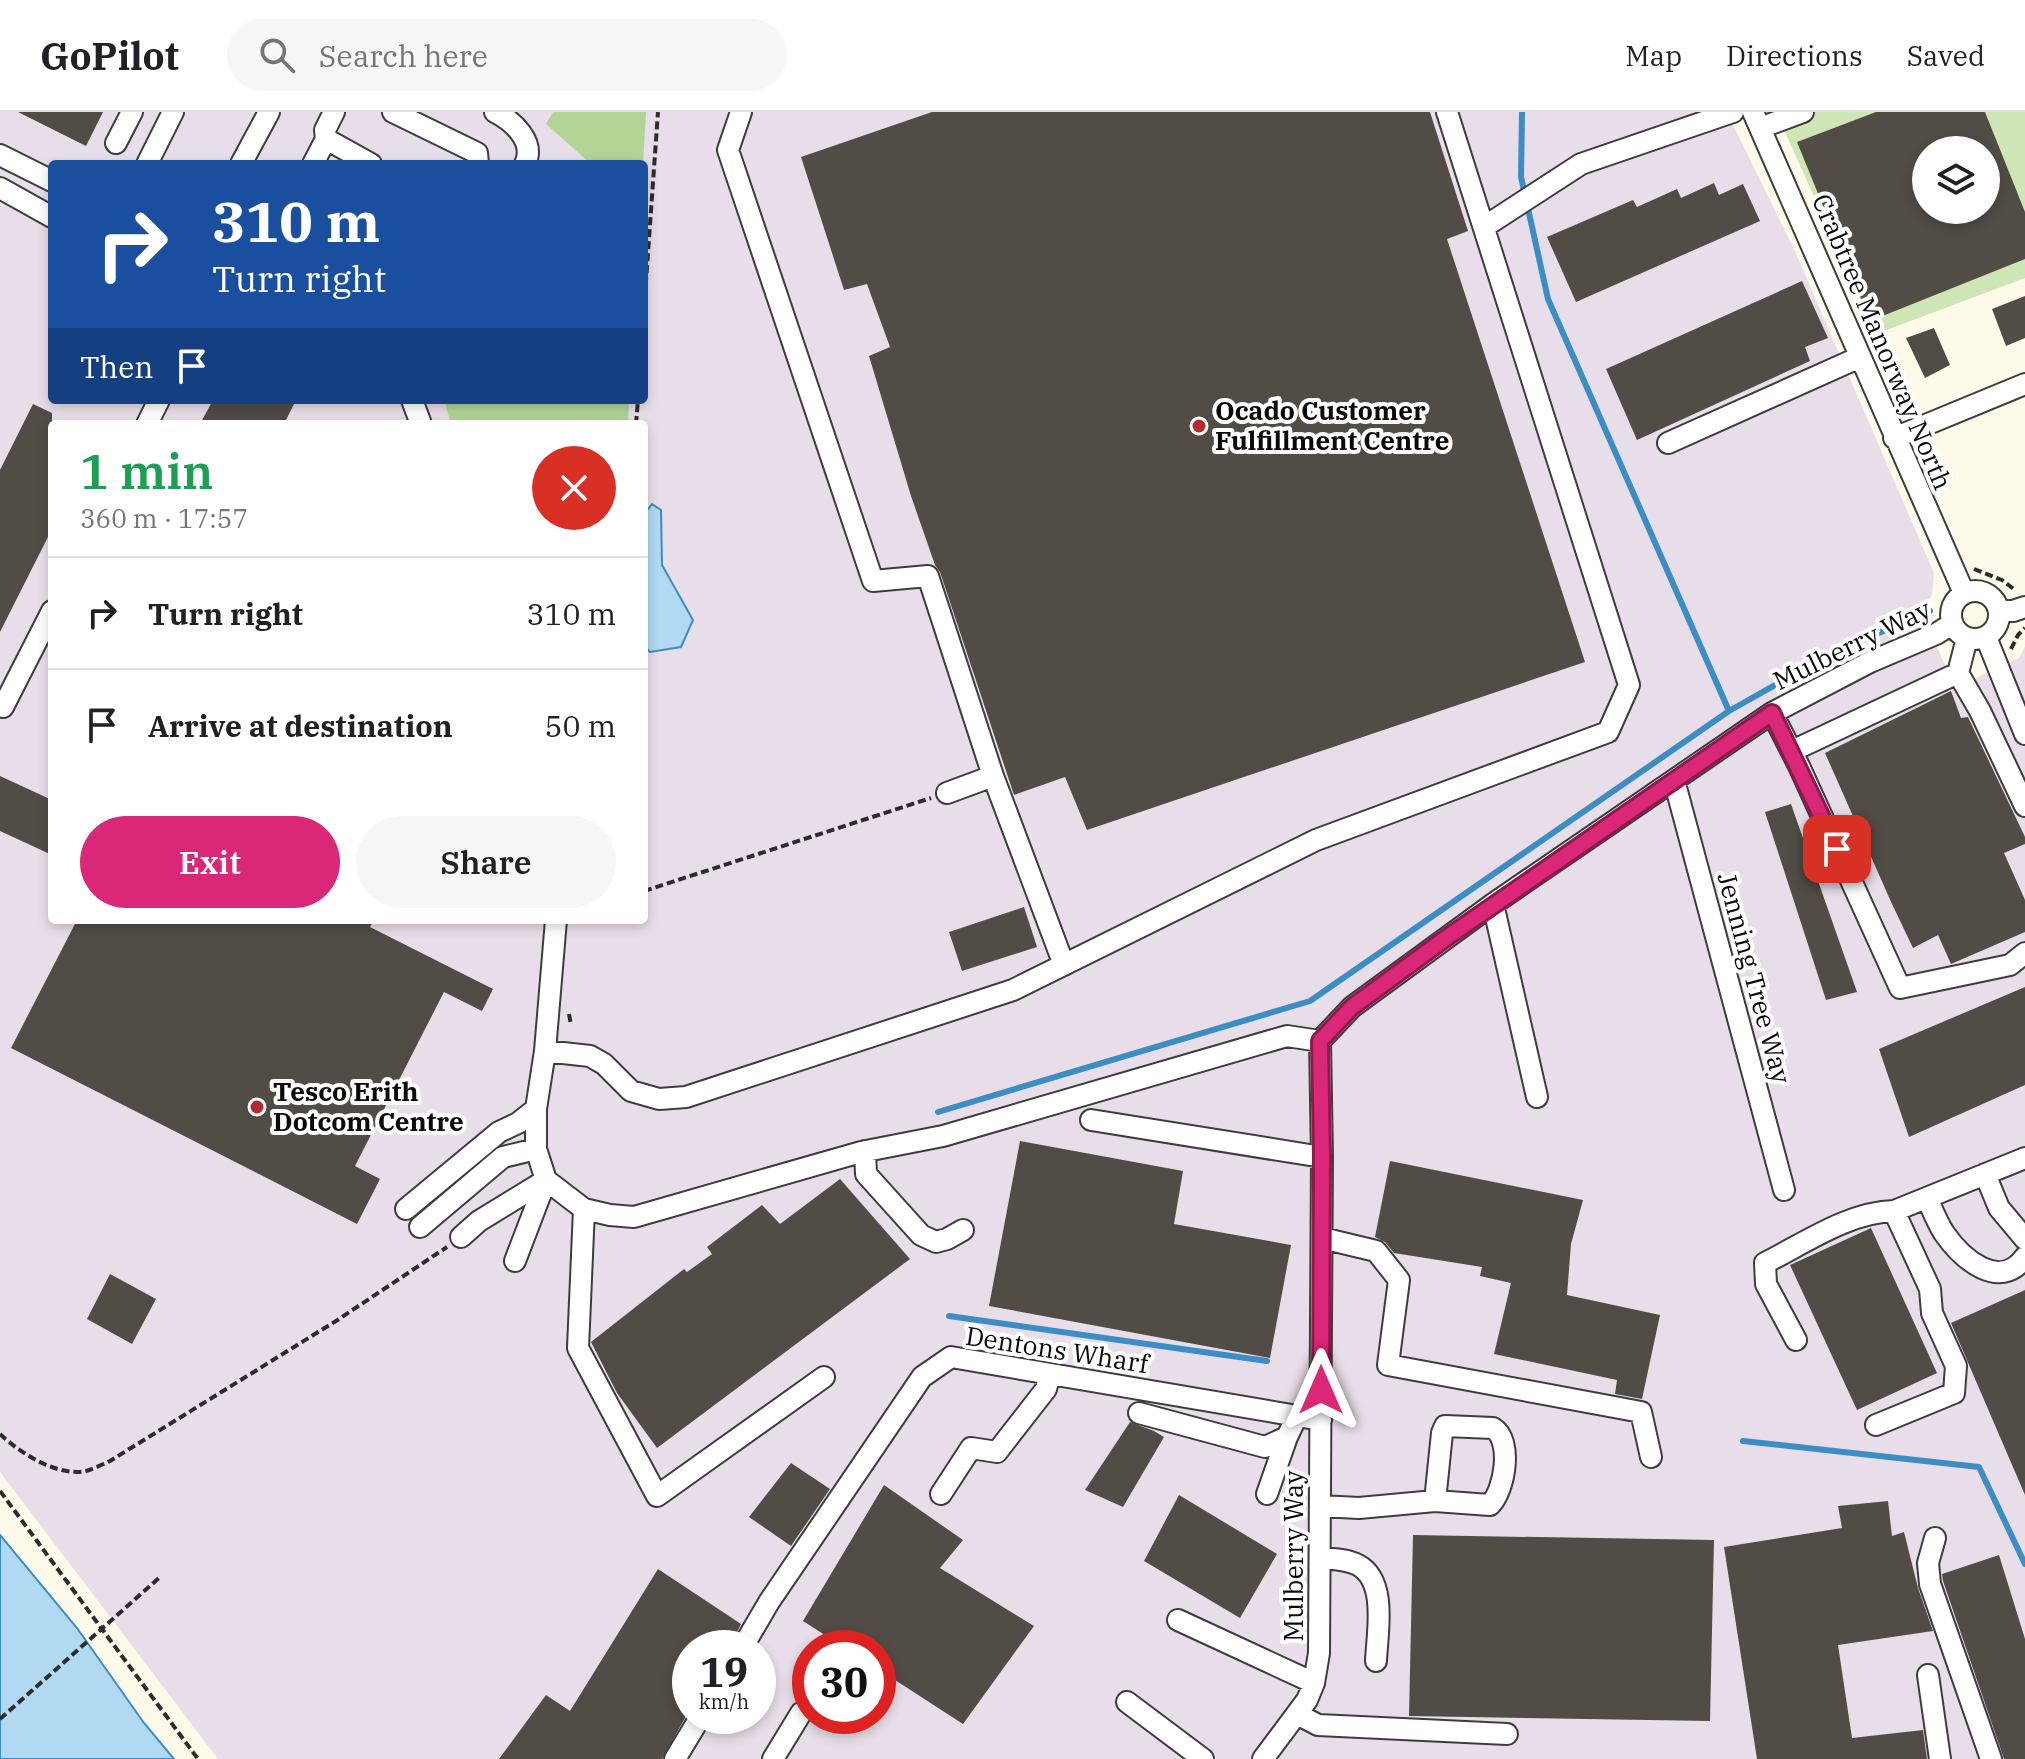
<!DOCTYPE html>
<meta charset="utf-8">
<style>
:root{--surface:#fff;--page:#f6f6f6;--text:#202124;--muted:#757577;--line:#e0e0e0;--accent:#db2777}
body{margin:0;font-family:"IBM Plex Serif",serif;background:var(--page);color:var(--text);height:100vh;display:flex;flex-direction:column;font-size:30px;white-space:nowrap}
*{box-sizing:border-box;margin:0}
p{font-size:26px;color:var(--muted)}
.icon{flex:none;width:44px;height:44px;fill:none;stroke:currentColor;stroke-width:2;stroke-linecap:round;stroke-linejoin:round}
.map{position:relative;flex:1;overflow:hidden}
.sheet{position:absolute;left:48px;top:308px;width:600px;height:504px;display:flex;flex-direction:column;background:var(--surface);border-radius:8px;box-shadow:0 4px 12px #0003}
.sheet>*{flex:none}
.top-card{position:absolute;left:48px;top:48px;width:600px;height:244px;border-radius:8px;box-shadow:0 4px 12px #0003;background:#1a4fa0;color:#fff;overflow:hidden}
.buttons{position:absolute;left:1912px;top:24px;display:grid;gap:16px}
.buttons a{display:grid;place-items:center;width:88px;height:88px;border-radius:50%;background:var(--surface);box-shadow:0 4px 12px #0003;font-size:40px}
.speed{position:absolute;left:672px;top:1518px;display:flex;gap:16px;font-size:40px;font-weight:700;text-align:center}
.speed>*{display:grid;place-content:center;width:104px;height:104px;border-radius:50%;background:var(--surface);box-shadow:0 4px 12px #0003;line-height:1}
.speed small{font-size:20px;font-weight:400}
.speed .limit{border:12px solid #d22;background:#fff;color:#111}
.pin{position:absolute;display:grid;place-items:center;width:68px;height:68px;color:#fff;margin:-34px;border-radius:16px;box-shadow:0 4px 12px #0006}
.me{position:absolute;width:88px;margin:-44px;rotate:0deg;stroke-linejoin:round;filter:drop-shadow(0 0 6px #0008)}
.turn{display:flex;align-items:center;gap:28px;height:168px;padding:0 32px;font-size:36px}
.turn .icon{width:104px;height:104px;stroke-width:2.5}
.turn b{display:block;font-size:56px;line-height:68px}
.then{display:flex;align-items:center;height:76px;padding:0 32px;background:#0003;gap:16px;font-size:30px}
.round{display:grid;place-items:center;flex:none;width:84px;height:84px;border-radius:42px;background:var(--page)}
.overview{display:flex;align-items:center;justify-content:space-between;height:136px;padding:0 32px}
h1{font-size:48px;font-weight:600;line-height:60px;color:#1e9e55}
.action{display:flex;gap:16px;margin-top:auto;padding:16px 32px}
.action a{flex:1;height:92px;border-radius:48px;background:var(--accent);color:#fff;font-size:32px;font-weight:600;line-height:92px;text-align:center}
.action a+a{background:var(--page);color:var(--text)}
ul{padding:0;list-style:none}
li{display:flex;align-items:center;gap:24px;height:112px;padding:0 32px;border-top:2px solid var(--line)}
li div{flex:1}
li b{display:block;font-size:30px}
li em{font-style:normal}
header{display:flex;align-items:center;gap:48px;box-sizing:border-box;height:112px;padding:0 40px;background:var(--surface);border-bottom:2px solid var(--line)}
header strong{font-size:38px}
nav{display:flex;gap:44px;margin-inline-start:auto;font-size:28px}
.search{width:560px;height:72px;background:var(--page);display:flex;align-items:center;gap:20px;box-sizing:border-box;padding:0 28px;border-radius:44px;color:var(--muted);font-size:30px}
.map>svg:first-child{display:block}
.industrial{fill:#e8dee9;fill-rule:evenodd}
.green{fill:#cee5b6;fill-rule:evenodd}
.forest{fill:#b2d596}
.water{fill:#b1d9f2;stroke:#3c8dc4;stroke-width:2}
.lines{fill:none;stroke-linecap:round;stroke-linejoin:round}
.stream{stroke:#3c8dc4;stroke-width:6}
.building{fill:#524c47;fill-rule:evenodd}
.minor-casing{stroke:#3d3d3d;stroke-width:24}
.path{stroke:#2c2c2c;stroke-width:4;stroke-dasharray:8 4;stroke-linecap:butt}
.minor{stroke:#fff;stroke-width:20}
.route-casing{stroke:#8e194d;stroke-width:20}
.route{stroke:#db2777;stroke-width:14}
.poi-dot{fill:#b12c31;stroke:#fff;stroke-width:3}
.labels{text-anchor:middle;stroke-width:8;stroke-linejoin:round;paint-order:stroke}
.street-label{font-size:26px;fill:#0a0a0a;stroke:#fff}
.poi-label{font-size:26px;font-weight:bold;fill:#0a0a0a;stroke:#fff;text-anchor:start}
</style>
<header>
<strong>GoPilot</strong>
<div class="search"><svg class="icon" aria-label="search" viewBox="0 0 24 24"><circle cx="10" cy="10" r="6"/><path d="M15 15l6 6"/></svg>Search here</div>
<nav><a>Map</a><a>Directions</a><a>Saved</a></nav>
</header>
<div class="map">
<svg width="2025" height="1647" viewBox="0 0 2025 1647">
<rect width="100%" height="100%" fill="#fefae9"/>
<!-- industrial -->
<path class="industrial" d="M0 0H1744L1730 7 1794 137 1934 461 1932 483 1922 500 1947 558 1971 568 2019 546 2025 534V1647H218L0 1360ZM52 52H644V288H52ZM52 312H644V808H52ZM690 1536H758V1604H690ZM810 1536H878V1604H810Z"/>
<!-- green -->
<path class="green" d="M1776 0H2025V166L1876 222ZM1926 38H1986V98H1926Z"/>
<!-- forest -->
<path class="forest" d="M553 0H646L643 52H591L546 12Z
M444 288H629L628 312H451Z"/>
<!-- water -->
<path class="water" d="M652 392 661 398 662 453 693 508 681 535 650 540 644 534V402Z
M0 1423 77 1516 144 1611 174 1647H0Z"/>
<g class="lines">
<!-- stream -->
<path class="stream" d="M1522 0 1521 65 1548 187 1729 599
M938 1000 1310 889 1729 599 1832 541 1930 499
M949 1204 1267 1249
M1743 1329 1979 1355 2025 1452"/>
</g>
<!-- building -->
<path class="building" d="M18 0H103L86 34Z
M932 0H1430L1468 119 1447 127 1585 550 1087 718 1065 665 1014 683 940 460 935 453 911 384 869 244 890 235 867 172 844 178 801 45Z
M1876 0H1985L2025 100V147L1870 209 1797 30ZM1926 38H1986V98H1926Z
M1714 71 1719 83 1743 72 1760 109 1576 190 1547 125 1633 88 1637 95 1677 77 1681 86Z
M1802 169 1828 226 1805 235 1810 249 1637 328 1606 257Z
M2025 184V226L2006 234 1992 197Z
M1934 216 1950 253 1925 266 1906 226Z
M213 288H296L284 312H200Z
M33 292 52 301V417L0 520V358Z
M1951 579 1961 606 1968 605 2025 725V732L2004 741 2025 788V820L1951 852 1938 823 1913 836 1892 792 1825 641Z
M0 664 52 688V743L0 719Z
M1791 692 1857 880 1826 888 1765 700Z
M1024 795 1037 835 962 859 949 820Z
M77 808H374L370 815 493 877 482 899 444 880 355 1054 380 1067 357 1112 11 936Z
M2025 875V973L1909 1025 1879 937Z
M1020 1029 1183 1059 1174 1112 1291 1133 1270 1246 989 1194Z
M1390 1049 1583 1088 1571 1132 1567 1183 1660 1203 1642 1287 1615 1282 1617 1268 1494 1242 1511 1171 1480 1164 1482 1155 1394 1141 1385 1130 1375 1125Z
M840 1067 910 1147 657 1336 617 1281 591 1230 684 1157 687 1160 712 1142 707 1135 762 1093 780 1112Z
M1871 1116 1937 1261 1857 1298 1790 1153Z
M110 1162 156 1187 132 1232 87 1207Z
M2025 1178V1383L1951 1211Z
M1130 1310 1154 1319 1164 1325 1123 1395 1085 1378Z
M791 1351 830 1377 791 1434 749 1405Z
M884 1373 963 1428 940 1456 1034 1514 963 1612 878 1557V1536H845L803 1509Z
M1179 1383 1277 1442 1240 1506 1144 1449Z
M1888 1389 1892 1424 1904 1420 1918 1476 1933 1519 1838 1533 1852 1626 1923 1618 1927 1647H1757L1724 1435 1842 1416 1838 1394Z
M1413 1423 1714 1428 1710 1609 1409 1604Z
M1999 1443 2025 1527V1647H2004L1943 1469 1942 1462Z
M658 1457 741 1512 729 1536H690V1597L662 1647H499L546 1583 570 1599Z"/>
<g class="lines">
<!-- minor casing -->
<g class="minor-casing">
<path id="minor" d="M334 0 325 18 326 27 371 52
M393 0 477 41 478 52
M495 0C513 9 536 30 525 52
M741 0 728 38 873 469 928 464 993 664
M1753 0 1964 481
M1760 16 1803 0
M116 31 132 0
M0 43 52 69
M147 52 173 0
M241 52 269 0
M313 52 326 27
M0 76 52 105
M1484 115 1581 52 1733 0
M412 288 421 312
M147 312 159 288
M1894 326 2025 272
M1668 331 1860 245
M1951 503a24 24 0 1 1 48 0a24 24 0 1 1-48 0Z
M1999 499H2013L2025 495
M1986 525 2025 622
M1967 526 1958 561 1980 599 2025 694
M3 595 52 499
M1772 601 1799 654 1900 876 2010 853 2025 841
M1792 639 1958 561
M1674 668 1784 1078
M947 681 993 664 1064 853
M1493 792 1537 985
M556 808 545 939 536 997V1037L546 1068 584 1097 610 1103 634 1105 861 1040 943 1024 1287 924 1320 929
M545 939 590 944 604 952 631 979 659 987 686 985 1013 878 1316 728 1608 620 1629 573 1447 0
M1091 1008 1322 1045
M865 1039 866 1062 921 1123 936 1130 947 1127 963 1118
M1985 1062 1999 1096 2025 1127
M1927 1086C1932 1097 1937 1110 1944 1121 1962 1147 2000 1180 2025 1145
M406 1097 499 1020 518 1011 536 997
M584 1097 578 1236 657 1384 824 1265
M420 1115 503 1045 536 1037
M461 1125 479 1109 546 1068
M1322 1126 1376 1139 1399 1168 1388 1253 1641 1300 1651 1345
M515 1149 546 1068
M1796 1228 1766 1172 1765 1151C1805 1131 1849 1100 1894 1099
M1139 1301 1265 1335 1287 1325 1297 1304
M1876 1313 1954 1281 1956 1254 1932 1201 1930 1177 1894 1099 2025 1046
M941 1382 971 1336 997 1340 1046 1277 1050 1262
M1267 1382 1287 1325
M1320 1394 1359 1396 1435 1389 1490 1393C1505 1378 1513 1328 1493 1316L1445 1314 1442 1321 1435 1389
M1935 1426 1928 1451 1930 1472 1991 1647
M1320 1446C1332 1447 1347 1447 1358 1453 1388 1469 1377 1522 1376 1549
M1178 1508 1314 1571
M742 1536 769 1490 922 1265 951 1245 1321 1308
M1928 1563 1940 1647
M1127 1590 1203 1647
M1297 1602 1318 1613 1507 1622
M675 1647 701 1604
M773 1647 801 1601
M1263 1647 1307 1588 1314 1571 1319 1541 1322 1045 1320 929 1352 895 1493 792 1772 601 1870 550 1936 522 1952 512"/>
</g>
<!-- path -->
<path class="path" d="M644 197 658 0
M636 312 638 288
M1974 457 2002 468 2015 478
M2011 537 2018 523 2025 516
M644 779 931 686
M569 902 571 913
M0 1322C20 1341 57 1365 86 1359 94 1357 103 1352 110 1349L336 1209 447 1135
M0 1379 198 1647
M0 1607 159 1466"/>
<!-- minor -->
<use href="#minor" class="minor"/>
</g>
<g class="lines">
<!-- route casing -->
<g class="route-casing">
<path id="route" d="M1321 1278 1322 1045 1320 929 1352 895 1446 826 1772 601 1837 737"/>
</g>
<!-- route -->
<use href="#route" class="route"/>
</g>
<!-- markers -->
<g class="poi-dot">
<circle cx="1199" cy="314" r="8"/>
<circle cx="257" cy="995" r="8"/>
</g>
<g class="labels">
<!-- street labels -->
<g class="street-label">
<text transform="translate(1882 230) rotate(67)" y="9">Crabtree Manorway North</text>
<text transform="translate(1852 533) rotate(-26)" y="9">Mulberry Way</text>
<text transform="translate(1754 866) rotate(75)" y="9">Jenning Tree Way</text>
<text transform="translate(1057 1238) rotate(9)" y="9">Dentons Wharf</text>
<text transform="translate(1294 1444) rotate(-90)" y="9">Mulberry Way</text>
</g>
<!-- poi labels -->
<g class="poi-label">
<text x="1215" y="308">Ocado Customer<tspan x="1215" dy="30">Fulfillment Centre</tspan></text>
<text x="273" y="989">Tesco Erith<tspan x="273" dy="30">Dotcom Centre</tspan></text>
</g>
</g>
</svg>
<div class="buttons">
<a><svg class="icon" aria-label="layers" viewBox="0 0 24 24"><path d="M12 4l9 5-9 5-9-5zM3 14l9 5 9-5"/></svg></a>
</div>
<div class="speed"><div>19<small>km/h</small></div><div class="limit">30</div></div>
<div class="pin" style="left:1837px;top:737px;background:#d93025"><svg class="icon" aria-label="arrive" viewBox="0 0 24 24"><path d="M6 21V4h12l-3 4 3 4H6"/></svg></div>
<svg class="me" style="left:1321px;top:1278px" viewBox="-20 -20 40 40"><path d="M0-17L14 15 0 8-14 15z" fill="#db2777" stroke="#fff" stroke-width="4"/></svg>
<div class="top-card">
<div class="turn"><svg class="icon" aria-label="right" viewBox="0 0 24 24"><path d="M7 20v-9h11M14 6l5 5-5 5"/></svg><div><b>310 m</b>Turn right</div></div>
<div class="then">Then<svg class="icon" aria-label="arrive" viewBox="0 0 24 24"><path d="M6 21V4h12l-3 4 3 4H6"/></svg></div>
</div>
<section class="sheet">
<div class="overview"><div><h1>1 min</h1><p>360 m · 17:57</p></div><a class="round" style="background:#d93025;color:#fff"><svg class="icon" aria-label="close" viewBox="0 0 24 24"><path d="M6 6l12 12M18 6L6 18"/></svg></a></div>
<ul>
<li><svg class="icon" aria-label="right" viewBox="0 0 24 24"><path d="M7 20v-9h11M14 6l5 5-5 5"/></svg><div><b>Turn right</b></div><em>310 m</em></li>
<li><svg class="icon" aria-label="arrive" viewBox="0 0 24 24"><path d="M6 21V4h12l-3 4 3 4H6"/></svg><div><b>Arrive at destination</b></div><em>50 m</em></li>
</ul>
<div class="action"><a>Exit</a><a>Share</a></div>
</section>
</div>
